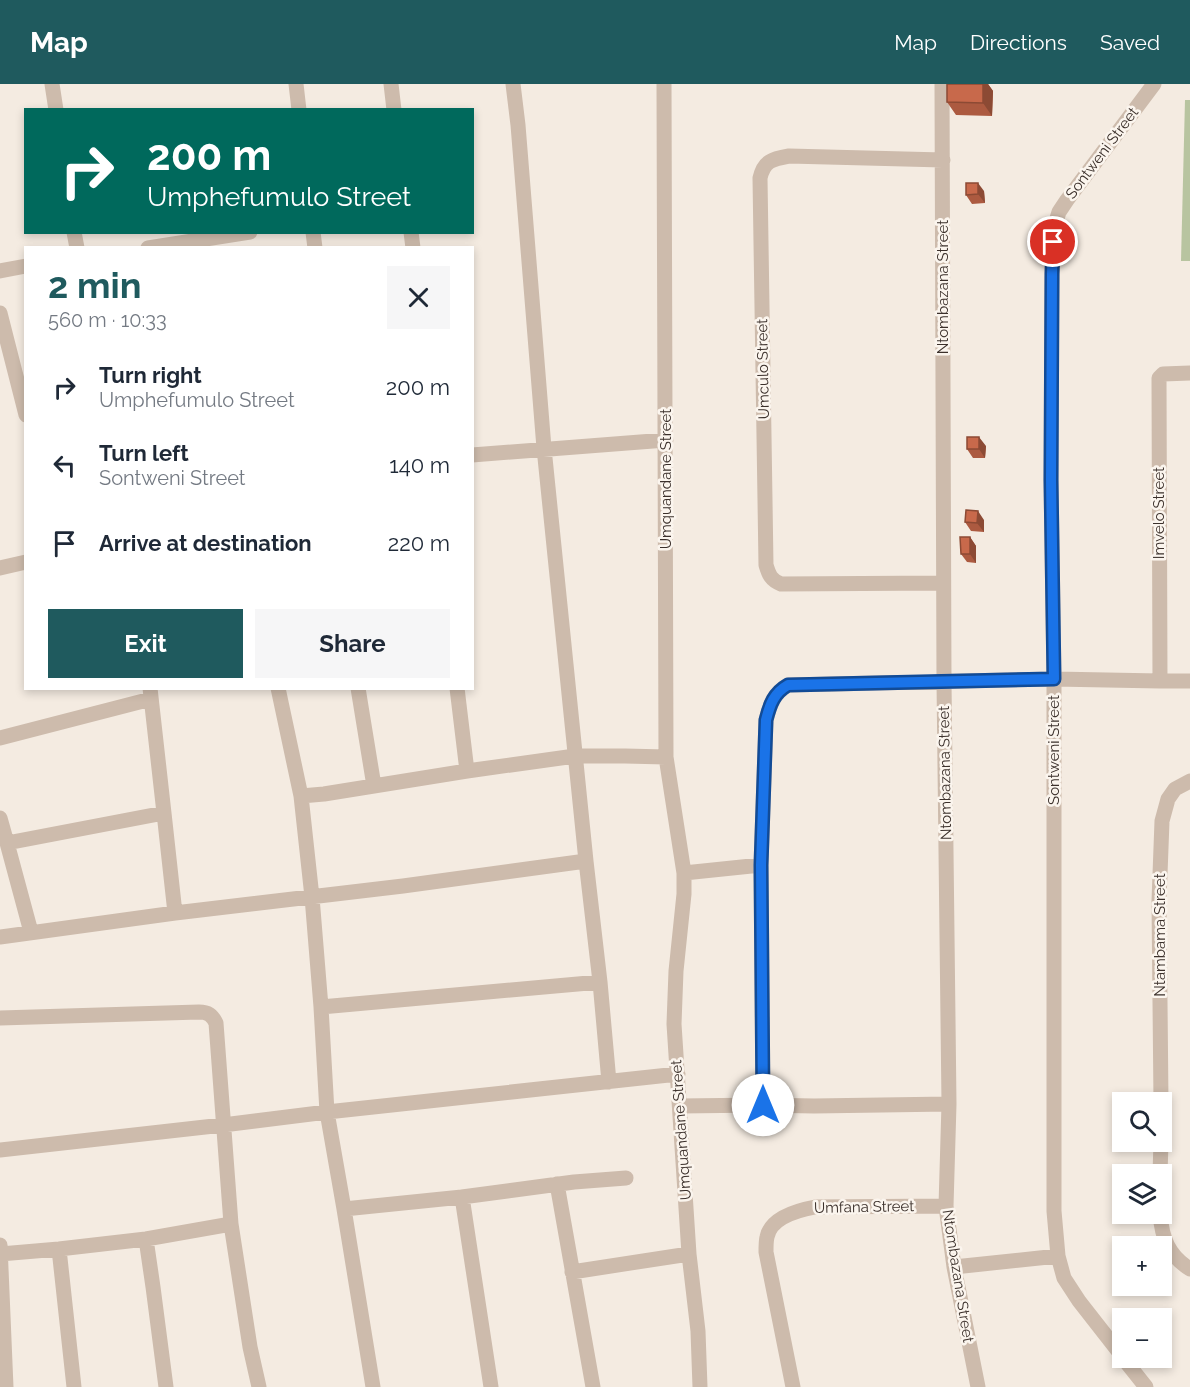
<!DOCTYPE html>
<meta charset="utf-8">
<style>
:root{--surface:#fff;--page:#f6f6f7;--text:#1f2937;--muted:#747a83;--accent:#1f5a5e}
body{margin:0;font-family:Raleway,sans-serif;background:var(--page);color:var(--text);height:100vh;display:flex;flex-direction:column;font-size:22px;white-space:nowrap}
*{box-sizing:border-box;margin:0}
p{font-size:20px;color:var(--muted)}
.icon{flex:none;width:33px;height:33px;fill:none;stroke:currentColor;stroke-width:2;stroke-linecap:round;stroke-linejoin:round}
.map{position:relative;flex:1;overflow:hidden}
.details{position:absolute;left:24px;top:162px;width:450px;height:444px;display:flex;flex-direction:column;background:var(--surface);border-radius:0px;box-shadow:0 3px 9px #0003}
.details>*{flex:none}
.banner{position:absolute;left:24px;top:24px;width:450px;height:126px;border-radius:0px;box-shadow:0 3px 9px #0003;background:#00695c;color:#fff;overflow:hidden}
.tools{position:absolute;left:1112px;top:1008px;display:grid;gap:12px}
.tools a{display:grid;place-items:center;width:60px;height:60px;border-radius:0px;background:var(--surface);box-shadow:0 3px 9px #0003;font-size:30px}
.pin{position:absolute;display:grid;place-items:center;width:51px;height:51px;color:#fff;margin:-26px;border:3px solid #fff;border-radius:50%;box-shadow:0 2px 6px #0007}
.me{position:absolute;width:66px;margin:-33px;rotate:0deg;stroke-linejoin:round;filter:drop-shadow(0 0 4px #0008)}
.turn{display:flex;align-items:center;gap:21px;height:126px;padding:0 24px;font-size:27px}
.turn .icon{width:78px;height:78px;stroke-width:2.5}
.turn b{display:block;font-size:42px;line-height:51px}
.round{display:grid;place-items:center;flex:none;width:63px;height:63px;border-radius:0px;background:var(--page)}
.summary{display:flex;align-items:center;justify-content:space-between;height:102px;padding:0 24px}
h1{font-size:36px;font-weight:700;line-height:45px;color:var(--accent)}
.primary-button{display:flex;gap:12px;margin-top:auto;padding:12px 24px}
.primary-button a{flex:1;height:69px;border-radius:0px;background:var(--accent);color:#fff;font-size:24px;font-weight:700;line-height:69px;text-align:center}
.primary-button a+a{background:var(--page);color:var(--text)}
ul{padding:0;list-style:none}
li{display:flex;align-items:center;gap:18px;height:78px;padding:0 24px}
li div{flex:1}
li b{display:block;font-size:22px}
li em{font-style:normal}
header{display:flex;align-items:center;gap:36px;box-sizing:border-box;height:84px;padding:0 30px;background:var(--accent);color:#fff}
header strong{font-size:28px}
nav{display:flex;gap:33px;margin-inline-start:auto;font-size:21px}
.map>svg:first-child{display:block}
.grass{fill:#b8c4a0}
.lines{fill:none;stroke-linecap:round;stroke-linejoin:round}
.minor{stroke:#cdbbac;stroke-width:15}
.wall{fill:#ac5a40}
.shaded-wall{fill:#8c4a34}
.building{fill:#c8694b;stroke:#8c4a34;stroke-width:1.5}
.route-casing{stroke:#114b97;stroke-width:15}
.route{stroke:#1a73e8;stroke-width:10}
.labels{text-anchor:middle;stroke-width:5;stroke-linejoin:round;paint-order:stroke}
.street-label{font-size:15px;fill:#3b302b;stroke:#fbf5ee}
</style>
<header>
<strong>Map</strong>
<nav><a>Map</a><a>Directions</a><a>Saved</a></nav>
</header>
<div class="map">
<svg width="1190" height="1303" viewBox="0 0 1190 1303">
<rect width="100%" height="100%" fill="#f4ebe1"/>
<!-- grass -->
<path class="grass" d="M1185 16H1190V177H1181Z"/>
<g class="lines">
<!-- minor -->
<path class="minor" d="M52 0 56 26
M296 0 299 26
M391 0 394 26
M664 0 666 673 684 789 761 781
M942 0 944 598 949 1020 946 1122 954 1183 978 1303
M943 76 789 72C772 75 764 77 760 94L766 481C769 491 771 496 781 500L943 499
M74 148 77 164
M313 148 315 164
M411 148 413 164
M148 164 250 148
M0 187 26 182
M0 229 26 331
M472 371 666 356
M0 484 26 478
M1160 597 1159 294 1163 290 1190 289
M150 604 164 729
M278 604 301 712 312 813 321 923
M358 604 374 702
M457 604 467 687
M0 654 151 615
M301 712 324 710 467 687 575 672H625L666 673
M0 734 7 759
M586 777 600 898
M684 789V810L676 887 674 940 689 1170 698 1247 700 1303
M31 848 7 759 164 729 175 829
M0 853 175 829 403 802 586 777 544 364 518 41 513 0
M0 934 199 928C208 928 212 931 216 939L231 1140 250 1263 259 1303
M609 998 600 898 321 923 327 1028 344 1125 462 1113 574 1098 626 1094
M1161 1018 1159 817 1162 737 1168 715 1175 705 1190 697
M763 1021 761 781 766 636C770 620 774 609 788 601L1054 595 1160 597H1190
M680 1022 763 1021 814 1022 949 1020
M0 1066 223 1041 327 1028 678 990
M1160 1090 1161 1058
M557 1100 593 1303
M462 1113 491 1303
M344 1125 373 1303
M1160 1130C1162 1154 1168 1171 1190 1185
M146 1155 153 1203 166 1303
M0 1161 6 1303
M59 1165 74 1303
M0 1170 59 1165 146 1155 231 1140
M954 1183 1058 1172
M572 1188 689 1170
M1122 1272 1079 1217 1064 1194 1058 1172 1054 1127V595L1051 396 1052 190 1054 144 1059 128 1067 116 1154 0
M1123 1274 1146 1303
M793 1303 766 1168C766 1163 766 1157 767 1153 771 1133 799 1126 815 1123L946 1122"/>
</g>
<!-- wall -->
<path class="wall" d="M947 0H988L993 7 992 32 956 31 947 18Z
M984 107 985 119 972 120 966 111Z
M986 362 985 374H973L967 365Z
M984 436V448L971 447 965 438Z
M970 453 976 462V479L967 478 961 470Z"/>
<!-- shaded-wall -->
<path class="shaded-wall" d="M983 0H988L993 7 992 32 983 19Z
M978 99 984 107 985 119 978 110Z
M979 353 986 362 985 374 979 365Z
M978 427 984 436V448L977 439Z
M970 453 976 462V479L970 470Z"/>
<!-- building -->
<path class="building" d="M947 0H983V19L947 18Z
M966 99H978V110L966 111Z
M967 353H979V365H967Z
M966 426 978 427 977 439 965 438Z
M960 453H970V470H961Z"/>
<g class="lines">
<!-- route casing -->
<g class="route-casing">
<path id="route" d="M763 1021 761 781 766 636C770 620 774 609 788 601L1054 595 1051 396 1052 190 1053 158"/>
</g>
<!-- route -->
<use href="#route" class="route"/>
</g>
<g class="labels">
<!-- street labels -->
<g class="street-label">
<text transform="translate(1102 69) rotate(-53)" y="5">Sontweni Street</text>
<text transform="translate(943 203) rotate(-90)" y="5">Ntombazana Street</text>
<text transform="translate(763 285) rotate(-91)" y="5">Umculo Street</text>
<text transform="translate(666 395) rotate(-90)" y="5">Umquandane Street</text>
<text transform="translate(1159 429) rotate(-90)" y="5">Imvelo Street</text>
<text transform="translate(1054 666) rotate(-90)" y="5">Sontweni Street</text>
<text transform="translate(945 689) rotate(-91)" y="5">Ntombazana Street</text>
<text transform="translate(1160 851) rotate(-90)" y="5">Ntambama Street</text>
<text transform="translate(681 1046) rotate(-94)" y="5">Umquandane Street</text>
<text transform="translate(864 1123) rotate(-1)" y="5">Umfana Street</text>
<text transform="translate(958 1192) rotate(81)" y="5">Ntombazana Street</text>
</g>
</g>
</svg>
<div class="tools">
<a><svg class="icon" aria-label="search" viewBox="0 0 24 24"><circle cx="10" cy="10" r="6"/><path d="M15 15l6 6"/></svg></a>
<a><svg class="icon" aria-label="layers" viewBox="0 0 24 24"><path d="M12 4l9 5-9 5-9-5zM3 14l9 5 9-5"/></svg></a>
<a>+</a>
<a>−</a>
</div>
<div class="pin" style="left:1053px;top:158px;background:#d93025"><svg class="icon" aria-label="arrive" viewBox="0 0 24 24"><path d="M6 21V4h12l-3 4 3 4H6"/></svg></div>
<svg class="me" style="left:763px;top:1021px" viewBox="-20 -20 40 40"><circle r="19" fill="#fff"/><path d="M0-13L10 11 0 6-10 11z" fill="#1a73e8"/></svg>
<div class="banner">
<div class="turn"><svg class="icon" aria-label="right" viewBox="0 0 24 24"><path d="M7 20v-9h11M14 6l5 5-5 5"/></svg><div><b>200 m</b>Umphefumulo Street</div></div>
</div>
<section class="details">
<div class="summary"><div><h1>2 min</h1><p>560 m · 10:33</p></div><a class="round"><svg class="icon" aria-label="close" viewBox="0 0 24 24"><path d="M6 6l12 12M18 6L6 18"/></svg></a></div>
<ul>
<li><svg class="icon" aria-label="right" viewBox="0 0 24 24"><path d="M7 20v-9h11M14 6l5 5-5 5"/></svg><div><b>Turn right</b><p>Umphefumulo Street</p></div><em>200 m</em></li>
<li><svg class="icon" aria-label="left" viewBox="0 0 24 24"><path d="M17 20v-9H6M10 6l-5 5 5 5"/></svg><div><b>Turn left</b><p>Sontweni Street</p></div><em>140 m</em></li>
<li><svg class="icon" aria-label="arrive" viewBox="0 0 24 24"><path d="M6 21V4h12l-3 4 3 4H6"/></svg><div><b>Arrive at destination</b></div><em>220 m</em></li>
</ul>
<div class="primary-button"><a>Exit</a><a>Share</a></div>
</section>
</div>
